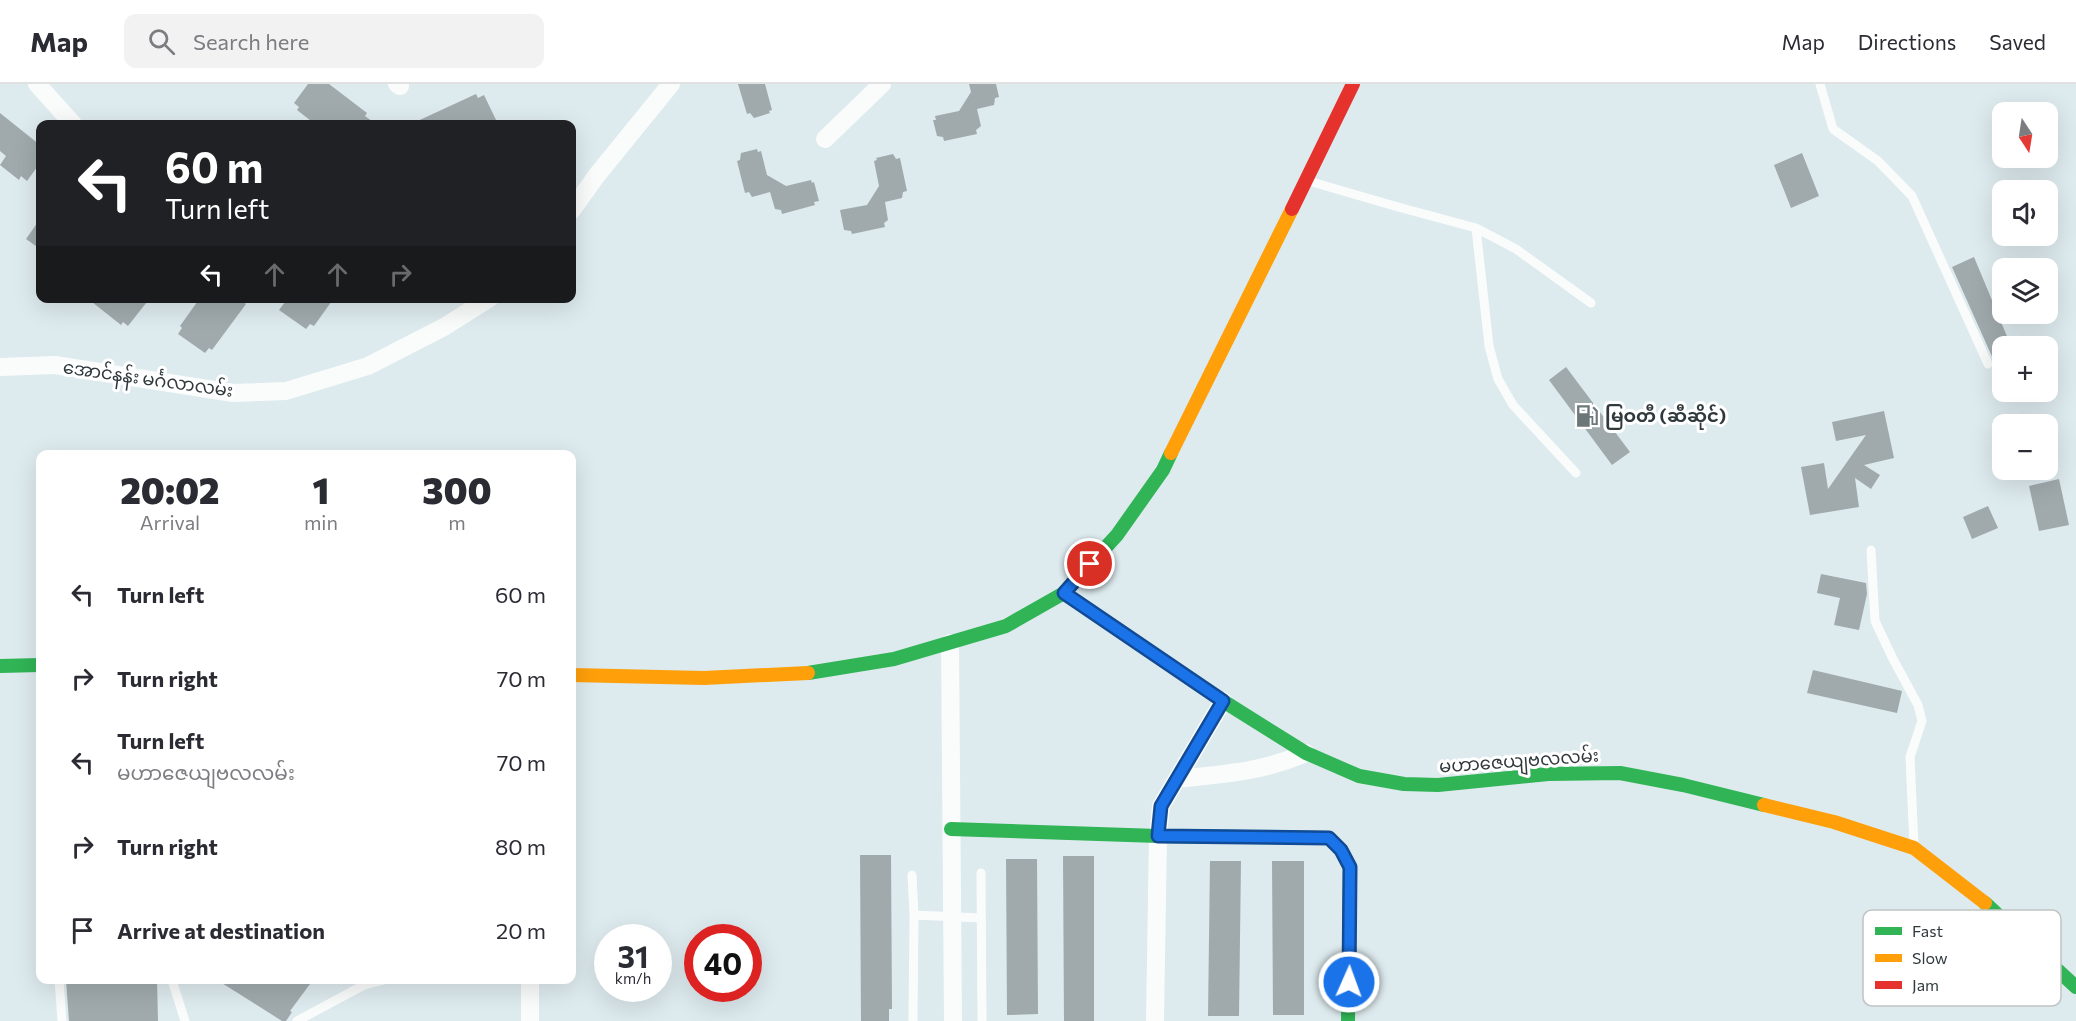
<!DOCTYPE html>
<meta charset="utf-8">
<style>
:root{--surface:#fff;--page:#f2f2f3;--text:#2b2b33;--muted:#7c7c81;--line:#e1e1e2}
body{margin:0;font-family:Commissioner,"Noto Sans Myanmar",sans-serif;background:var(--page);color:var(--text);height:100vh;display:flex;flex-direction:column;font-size:22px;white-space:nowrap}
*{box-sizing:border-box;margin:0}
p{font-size:20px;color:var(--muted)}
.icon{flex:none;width:33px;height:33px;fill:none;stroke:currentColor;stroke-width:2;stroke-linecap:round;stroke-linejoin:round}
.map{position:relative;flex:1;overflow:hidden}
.panel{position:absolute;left:36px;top:366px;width:540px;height:534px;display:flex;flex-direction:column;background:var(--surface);border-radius:12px;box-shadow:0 6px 24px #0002}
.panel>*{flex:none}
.top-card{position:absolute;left:36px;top:36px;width:540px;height:183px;border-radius:12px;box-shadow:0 6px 24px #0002;background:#202124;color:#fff;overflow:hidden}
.needle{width:39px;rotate:168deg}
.controls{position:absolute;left:1992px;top:18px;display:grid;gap:12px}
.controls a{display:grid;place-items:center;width:66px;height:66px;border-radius:12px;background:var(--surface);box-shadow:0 6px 24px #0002;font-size:30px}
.speed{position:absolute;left:594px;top:840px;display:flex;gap:12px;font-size:30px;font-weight:700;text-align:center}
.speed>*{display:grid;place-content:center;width:78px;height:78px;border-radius:50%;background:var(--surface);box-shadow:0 6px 24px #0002;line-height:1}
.speed small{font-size:15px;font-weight:400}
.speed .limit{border:9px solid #d22;background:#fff;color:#111}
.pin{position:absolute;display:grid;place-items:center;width:51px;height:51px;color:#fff;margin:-26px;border:3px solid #fff;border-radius:50%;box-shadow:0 2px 6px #0007}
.me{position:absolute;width:66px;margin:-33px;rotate:2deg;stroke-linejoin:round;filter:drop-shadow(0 0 4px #0008)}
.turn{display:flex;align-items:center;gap:21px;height:126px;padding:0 30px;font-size:27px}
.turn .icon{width:78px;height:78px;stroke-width:2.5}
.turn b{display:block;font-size:42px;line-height:51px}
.lanes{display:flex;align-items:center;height:57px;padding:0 30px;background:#0003;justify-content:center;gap:30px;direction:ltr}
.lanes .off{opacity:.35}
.eta{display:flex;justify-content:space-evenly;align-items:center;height:102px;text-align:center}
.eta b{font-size:36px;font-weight:800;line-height:42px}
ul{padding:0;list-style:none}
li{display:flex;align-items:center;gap:18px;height:84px;padding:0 30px}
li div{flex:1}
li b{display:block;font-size:22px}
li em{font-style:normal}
header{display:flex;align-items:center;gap:36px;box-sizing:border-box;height:84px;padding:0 30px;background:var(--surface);border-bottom:2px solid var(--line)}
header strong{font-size:28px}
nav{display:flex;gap:33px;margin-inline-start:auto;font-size:21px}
.search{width:420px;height:54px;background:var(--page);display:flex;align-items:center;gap:15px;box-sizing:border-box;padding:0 21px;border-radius:12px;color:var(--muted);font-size:22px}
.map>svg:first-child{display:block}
.building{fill:#a0aaad}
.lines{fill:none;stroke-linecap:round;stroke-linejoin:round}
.lane{stroke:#fafcfc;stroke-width:9}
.street{stroke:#fafcfc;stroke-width:18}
.fast{stroke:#30b455;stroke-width:14}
.slow{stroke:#ff9f0a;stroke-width:14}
.jam{stroke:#e5322d;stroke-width:14}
.route-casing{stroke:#114b97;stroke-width:15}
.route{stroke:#1a73e8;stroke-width:10}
.labels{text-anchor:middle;stroke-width:6;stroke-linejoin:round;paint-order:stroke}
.street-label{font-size:18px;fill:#30393c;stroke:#fff}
.poi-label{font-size:18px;font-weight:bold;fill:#30393c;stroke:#fff;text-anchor:start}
.key{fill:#fff;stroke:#c1c4c4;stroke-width:1.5}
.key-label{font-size:16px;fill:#30393c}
</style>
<header>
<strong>Map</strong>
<div class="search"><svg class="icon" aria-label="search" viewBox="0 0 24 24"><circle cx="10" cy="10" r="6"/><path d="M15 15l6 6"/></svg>Search here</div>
<nav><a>Map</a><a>Directions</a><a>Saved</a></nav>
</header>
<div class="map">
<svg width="2076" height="937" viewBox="0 0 2076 937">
<rect width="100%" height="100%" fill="#ddeaee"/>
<!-- building -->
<path class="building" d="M308 0H329L367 29 365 32 376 40H315L297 26 299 23 294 19Z
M738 0H765L772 26 769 27 770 29 754 34 750 29 747 30Z
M969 0H996L999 13 995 14 994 21 977 25 981 42 976 46 977 50 944 57 943 53 937 52 933 36H936L935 32 959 27 971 8Z
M476 10 478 14 484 11 498 40H411Z
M0 29 40 61V79L27 97 21 92 19 96 0 81 6 72 0 67Z
M757 65 758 68 761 67 767 91 786 102 811 96 812 99 814 98 819 117 814 118 815 121 782 130 781 126 775 125 770 108 752 113 749 108 745 109 737 77 740 76 741 69Z
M1802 69 1819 112 1791 124 1774 81Z
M893 70 896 75 900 74 907 107 903 108 902 114 885 118 888 136 884 139 885 143 852 150 851 147 844 146 840 126 867 121 879 102 874 77 877 76 876 74Z
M40 135V165L26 155Z
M1974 173 2011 262H2002V305L1993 284 1994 277 1952 183Z
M87 214H150L128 242 123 238 121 241Z
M200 214H238L246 220 212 266 209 264 205 269 178 250 182 244 180 242Z
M288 214H334L314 242 310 240 306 245 279 226Z
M1566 283 1630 368 1612 381 1549 296Z
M1884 327 1894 374 1864 381 1880 391 1871 405 1855 394 1859 423 1810 431 1801 383 1824 379 1828 405 1866 351 1836 357 1832 338Z
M2059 395 2069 441 2039 447 2029 402Z
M1988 422 1998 444 1972 455 1963 433Z
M1821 490 1866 499 1867 510 1859 546 1834 541 1840 514 1817 509Z
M1813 586 1902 607 1897 629 1807 609Z
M860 771H891L892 925H889V937H861Z
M1063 772H1094V937H1064Z
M1006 775H1037L1038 930 1007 931Z
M1210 777H1241L1239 932H1208Z
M1272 777H1304V931H1273Z
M66 896H157L158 937H69Z
M217 896H313L290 927 292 928 286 937H282Z"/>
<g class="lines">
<!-- lane -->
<path class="lane" d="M1820 0 1833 45 1878 77 1912 112 1988 280
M1312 98 1398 123 1476 144 1516 165 1591 219
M1476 144 1489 262 1498 295 1513 321 1576 389
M1871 466 1875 537 1893 575 1918 621 1922 637 1910 673 1914 762
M981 789 982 937
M912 791 914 831 913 937
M914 831 981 834
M59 896 62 937
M172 896 185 937
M297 937 364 901 384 896"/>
<!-- street -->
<path class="street" d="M37 0 73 40
M397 0 400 2
M825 55 882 0
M572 126 597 91 671 0
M0 283 55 281 233 309 286 307 368 282 444 243 490 214
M950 559 953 937
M1177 695C1224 690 1262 688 1306 669
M530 896V937
M1155 937 1158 752 1161 722 1223 617"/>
<!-- fast -->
<path class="fast" d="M1064 509 1223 617 1306 669 1359 692 1404 700 1438 701 1548 690 1620 689 1683 701 1764 721
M0 582 40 581
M808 589 894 575 1006 542 1064 509 1117 451 1163 386 1171 369
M951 745 1158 752 1329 754 1341 766 1350 784 1348 937
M1985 819 2076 903"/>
<!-- slow -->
<path class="slow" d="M1171 369 1292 125
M572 591 704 594 808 589
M1764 721 1834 738 1914 764 1985 819"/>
<!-- jam -->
<path class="jam" d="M1292 125 1353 0"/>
</g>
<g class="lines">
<!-- route casing -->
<g class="route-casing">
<path id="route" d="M1090 480 1064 509 1223 617 1161 722 1158 752 1329 754 1341 766 1350 783 1349 898"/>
</g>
<!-- route -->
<use href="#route" class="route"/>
</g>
<!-- icons -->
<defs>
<g id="fuel-bare" transform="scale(1.8)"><path d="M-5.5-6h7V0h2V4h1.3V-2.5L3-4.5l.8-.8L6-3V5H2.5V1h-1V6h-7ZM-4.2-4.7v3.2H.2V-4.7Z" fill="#6d777a" stroke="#fff" stroke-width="2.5" paint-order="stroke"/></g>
</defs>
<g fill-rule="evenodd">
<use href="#fuel-bare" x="1587" y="332"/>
</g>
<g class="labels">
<!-- street labels -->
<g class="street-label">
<text transform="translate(148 295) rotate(8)" y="6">အောင်နန်း မင်္ဂလာလမ်း</text>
<text transform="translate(1519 677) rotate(-4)" y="6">မဟာဇေယျဗလလမ်း</text>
</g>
<!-- poi labels -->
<g class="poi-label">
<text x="1605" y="338">မြဝတီ (ဆီဆိုင်)</text>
</g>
</g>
<!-- legend -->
<rect x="1863" y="826" width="198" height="96" rx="9" class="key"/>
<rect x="1875" y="843" width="27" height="8" fill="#30b455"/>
<rect x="1875" y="870" width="27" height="8" fill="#ff9f0a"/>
<rect x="1875" y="897" width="27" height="8" fill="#e5322d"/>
<g class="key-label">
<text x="1912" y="853">Fast</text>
<text x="1912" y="880">Slow</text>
<text x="1912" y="907">Jam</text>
</g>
</svg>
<div class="controls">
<a><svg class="needle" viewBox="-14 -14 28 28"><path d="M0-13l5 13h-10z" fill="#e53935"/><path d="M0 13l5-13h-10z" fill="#7c7c81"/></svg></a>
<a><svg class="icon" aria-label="sound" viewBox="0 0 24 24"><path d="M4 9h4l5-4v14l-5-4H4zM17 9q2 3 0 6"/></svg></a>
<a><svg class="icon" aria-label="layers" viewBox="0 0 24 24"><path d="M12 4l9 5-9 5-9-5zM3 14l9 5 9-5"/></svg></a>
<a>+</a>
<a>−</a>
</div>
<div class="speed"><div>31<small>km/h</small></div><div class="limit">40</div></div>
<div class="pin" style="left:1090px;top:480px;background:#d93025"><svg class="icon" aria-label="arrive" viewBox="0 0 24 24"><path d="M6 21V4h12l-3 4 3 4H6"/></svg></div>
<svg class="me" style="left:1349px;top:898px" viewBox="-20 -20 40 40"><circle r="17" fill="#1a73e8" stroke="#fff" stroke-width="3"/><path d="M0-11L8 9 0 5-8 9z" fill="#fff"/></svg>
<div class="top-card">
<div class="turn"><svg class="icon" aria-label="left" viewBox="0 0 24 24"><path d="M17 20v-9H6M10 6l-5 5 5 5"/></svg><div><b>60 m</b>Turn left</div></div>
<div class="lanes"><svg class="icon" aria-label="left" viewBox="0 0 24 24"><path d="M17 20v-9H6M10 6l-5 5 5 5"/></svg><svg class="icon off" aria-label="ahead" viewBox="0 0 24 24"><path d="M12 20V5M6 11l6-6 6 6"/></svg><svg class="icon off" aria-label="ahead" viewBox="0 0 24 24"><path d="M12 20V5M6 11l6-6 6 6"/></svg><svg class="icon off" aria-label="right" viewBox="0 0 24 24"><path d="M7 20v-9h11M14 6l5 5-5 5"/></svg></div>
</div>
<section class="panel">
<div class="eta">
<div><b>20:02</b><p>Arrival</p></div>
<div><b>1</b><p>min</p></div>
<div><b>300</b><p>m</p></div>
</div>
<ul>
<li><svg class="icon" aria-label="left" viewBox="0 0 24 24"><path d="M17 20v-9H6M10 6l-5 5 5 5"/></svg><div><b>Turn left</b></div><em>60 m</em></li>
<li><svg class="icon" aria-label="right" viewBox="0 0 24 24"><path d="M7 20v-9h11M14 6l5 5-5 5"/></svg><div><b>Turn right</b></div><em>70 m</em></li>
<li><svg class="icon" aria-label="left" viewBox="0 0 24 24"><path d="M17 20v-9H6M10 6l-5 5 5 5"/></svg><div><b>Turn left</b><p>မဟာဇေယျဗလလမ်း</p></div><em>70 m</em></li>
<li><svg class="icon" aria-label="right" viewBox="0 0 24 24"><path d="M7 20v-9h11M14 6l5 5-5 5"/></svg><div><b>Turn right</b></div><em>80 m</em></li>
<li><svg class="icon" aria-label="arrive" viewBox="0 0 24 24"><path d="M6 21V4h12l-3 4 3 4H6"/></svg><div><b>Arrive at destination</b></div><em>20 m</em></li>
</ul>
</section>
</div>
